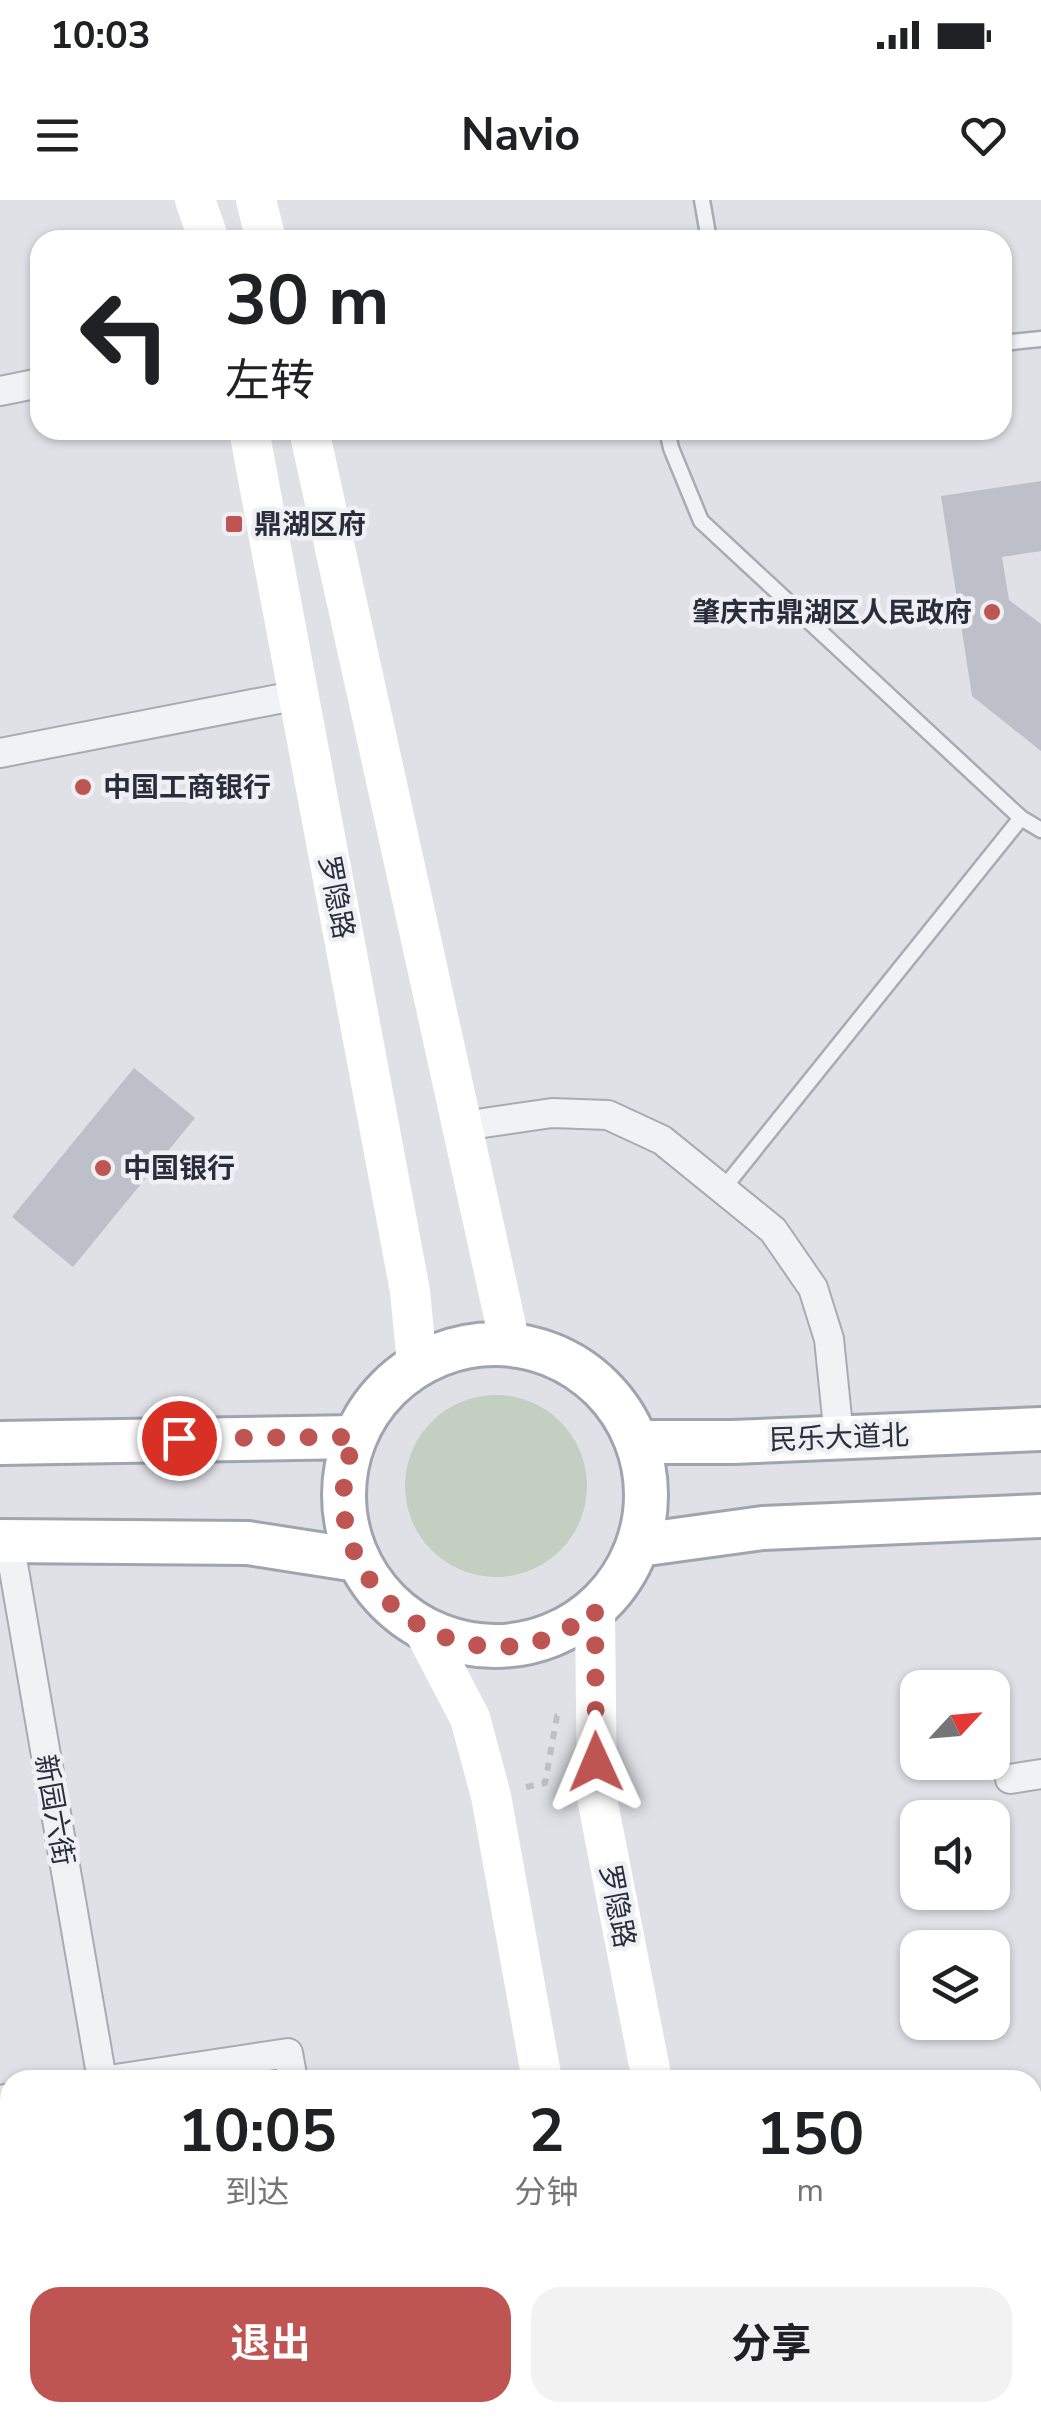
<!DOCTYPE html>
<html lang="zh">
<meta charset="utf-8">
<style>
:root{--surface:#fff;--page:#f2f2f2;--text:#202124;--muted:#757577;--accent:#be5552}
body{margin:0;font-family:"Nunito Sans","Noto Sans SC",sans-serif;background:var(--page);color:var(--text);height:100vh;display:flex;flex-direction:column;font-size:38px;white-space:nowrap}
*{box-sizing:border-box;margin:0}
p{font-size:32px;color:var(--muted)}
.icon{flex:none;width:55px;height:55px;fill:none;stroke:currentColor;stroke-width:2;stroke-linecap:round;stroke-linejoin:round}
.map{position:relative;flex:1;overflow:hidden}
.panel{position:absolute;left:0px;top:1870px;width:1042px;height:352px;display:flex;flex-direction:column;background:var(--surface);border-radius:30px 30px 0 0;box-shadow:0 2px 8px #0004}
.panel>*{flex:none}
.guide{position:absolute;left:30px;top:30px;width:982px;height:210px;border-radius:30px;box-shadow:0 2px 8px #0004;background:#fff;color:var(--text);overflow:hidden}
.needle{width:65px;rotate:64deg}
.fabs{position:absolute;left:900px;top:1470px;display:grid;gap:20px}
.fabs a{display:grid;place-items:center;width:110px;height:110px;border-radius:20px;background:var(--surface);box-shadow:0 2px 8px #0004;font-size:50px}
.pin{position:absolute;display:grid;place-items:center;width:85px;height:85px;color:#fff;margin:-42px;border:5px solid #fff;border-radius:50%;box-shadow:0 2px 10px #0007}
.me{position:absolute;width:110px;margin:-55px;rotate:359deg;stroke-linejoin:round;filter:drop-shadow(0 0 8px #0008)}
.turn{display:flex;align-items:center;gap:35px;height:210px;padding:0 30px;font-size:45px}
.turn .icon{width:130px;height:130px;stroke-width:2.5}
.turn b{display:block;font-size:70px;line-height:85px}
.eta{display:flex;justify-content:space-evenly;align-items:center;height:170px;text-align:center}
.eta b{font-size:60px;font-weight:700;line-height:70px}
.action{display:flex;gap:20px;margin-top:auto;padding:20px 30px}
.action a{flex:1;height:115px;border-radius:30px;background:var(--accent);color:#fff;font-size:40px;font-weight:700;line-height:115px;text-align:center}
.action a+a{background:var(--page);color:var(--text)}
.status{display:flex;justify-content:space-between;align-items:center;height:70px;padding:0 50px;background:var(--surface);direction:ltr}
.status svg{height:28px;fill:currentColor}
header{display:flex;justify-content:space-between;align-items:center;height:130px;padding:0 30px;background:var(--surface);font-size:45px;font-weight:700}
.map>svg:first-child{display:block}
.green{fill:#c2cfc1}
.building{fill:#bdbfc9}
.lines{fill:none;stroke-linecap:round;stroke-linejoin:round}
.service-casing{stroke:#a9abb4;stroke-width:19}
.minor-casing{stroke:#a9abb4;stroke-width:32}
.primary-casing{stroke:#a0a4b1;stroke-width:48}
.path{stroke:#bdbfc5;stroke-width:6;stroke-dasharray:8 8;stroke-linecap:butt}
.service{stroke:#f1f2f5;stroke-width:14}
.minor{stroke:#f1f2f5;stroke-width:28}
.secondary{stroke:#fff;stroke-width:40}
.primary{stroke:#fff;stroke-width:42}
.route{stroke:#be5552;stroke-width:18;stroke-dasharray:0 32.4}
.poi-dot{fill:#be5552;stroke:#eef0f4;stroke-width:4}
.labels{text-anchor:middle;stroke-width:9;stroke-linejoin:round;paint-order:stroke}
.poi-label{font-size:28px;font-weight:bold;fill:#2a2d3c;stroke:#eef0f4;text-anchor:start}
.street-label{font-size:28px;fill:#2a2d3c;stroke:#eef0f4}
</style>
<div class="status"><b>10:03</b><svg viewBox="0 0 49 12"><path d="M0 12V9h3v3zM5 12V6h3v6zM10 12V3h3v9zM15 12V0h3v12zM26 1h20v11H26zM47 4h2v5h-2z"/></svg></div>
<header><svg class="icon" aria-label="menu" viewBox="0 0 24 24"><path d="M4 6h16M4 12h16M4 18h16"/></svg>Navio<svg class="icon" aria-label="heart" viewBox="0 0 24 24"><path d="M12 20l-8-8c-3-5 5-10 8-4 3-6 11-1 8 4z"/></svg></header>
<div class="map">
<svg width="1041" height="2221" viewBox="0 0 1041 2221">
<rect width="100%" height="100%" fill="#dfe1e7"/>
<!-- green -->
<path class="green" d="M405 1286a91 91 0 1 1 182 0a91 91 0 1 1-182 0Z"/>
<!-- building -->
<path class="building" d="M1041 281V351L1002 357 1009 400 1041 424V551L972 496 941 296Z
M134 868 195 918 73 1067 12 1017Z"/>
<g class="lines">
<!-- service casing -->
<g class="service-casing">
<path id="service" d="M702 0 709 40
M1002 143 1041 139
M667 230 671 248 701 321 1021 618 1041 630
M723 989 1021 618"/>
</g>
<!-- minor casing -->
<g class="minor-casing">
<path id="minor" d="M0 191 40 183
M0 553 299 495
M463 926 552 913 608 915 662 940 773 1030 813 1088 829 1139 839 1237
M9 1341 102 1880
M1010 1579 1041 1574
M109 1880 288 1853 293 1880
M0 1900 10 1898
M1032 2183 1041 2182
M159 2212 161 2221
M351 2212 352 2221
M832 2221 877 2212"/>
</g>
<!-- primary casing -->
<g class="primary-casing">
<path id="primary" d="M344 1295a151 151 0 1 1 302 0a151 151 0 1 1-302 0Z
M637 1242H733L1041 1229
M0 1243 354 1237
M0 1341 248 1343 357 1360
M639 1345 763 1328 1041 1316"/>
</g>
<!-- path -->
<path class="path" d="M526 1587 545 1583 557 1516 561 1515"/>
<!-- service -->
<use href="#service" class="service"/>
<!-- minor -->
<use href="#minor" class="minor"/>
<!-- secondary -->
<path class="secondary" d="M195 0 209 40
M256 0 266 40
M249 230 410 1091 417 1164
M309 230 510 1144
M595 1411 597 1598 652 1880
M424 1430 470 1518 491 1596 542 1880
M604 2212V2221
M717 2212 720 2221"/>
<!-- primary -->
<use href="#primary" class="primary"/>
</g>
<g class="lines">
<!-- route -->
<path class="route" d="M179 1238 354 1237C347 1264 340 1291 345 1320 361 1415 468 1473 556 1435 570 1429 583 1418 595 1410L596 1562"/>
</g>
<!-- markers -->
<g class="poi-dot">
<rect x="224" y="314" width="20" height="20" rx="5"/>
<circle cx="992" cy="412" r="10"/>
<circle cx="83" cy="587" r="10"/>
<circle cx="103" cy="968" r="10"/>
</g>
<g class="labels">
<!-- poi labels -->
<g class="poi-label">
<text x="254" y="334">鼎湖区府</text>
<text x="972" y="422" text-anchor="end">肇庆市鼎湖区人民政府</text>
<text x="103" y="597">中国工商银行</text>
<text x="123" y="978">中国银行</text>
</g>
<!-- street labels -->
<g class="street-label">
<text transform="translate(337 697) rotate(79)" y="10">罗隐路</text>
<text transform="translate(839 1237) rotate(-2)" y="10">民乐大道北</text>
<text transform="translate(55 1610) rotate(80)" y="10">新园六街</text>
<text transform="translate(618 1706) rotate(79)" y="10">罗隐路</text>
</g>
</g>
</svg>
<div class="fabs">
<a><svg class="needle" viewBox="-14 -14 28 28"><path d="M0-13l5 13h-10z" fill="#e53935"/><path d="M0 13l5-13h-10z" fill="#757577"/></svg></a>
<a><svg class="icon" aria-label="sound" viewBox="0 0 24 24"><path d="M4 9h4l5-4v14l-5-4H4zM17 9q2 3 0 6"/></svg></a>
<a><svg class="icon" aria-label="layers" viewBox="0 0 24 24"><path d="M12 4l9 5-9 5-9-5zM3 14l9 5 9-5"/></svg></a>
</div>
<div class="pin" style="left:179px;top:1238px;background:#d93025"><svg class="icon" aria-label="arrive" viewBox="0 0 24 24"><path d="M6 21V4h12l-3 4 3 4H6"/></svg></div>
<svg class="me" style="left:596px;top:1562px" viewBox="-20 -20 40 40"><path d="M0-17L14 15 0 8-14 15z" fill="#be5552" stroke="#fff" stroke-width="4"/></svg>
<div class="guide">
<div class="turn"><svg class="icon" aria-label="left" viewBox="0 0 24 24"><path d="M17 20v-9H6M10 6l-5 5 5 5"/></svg><div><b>30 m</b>左转</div></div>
</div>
<section class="panel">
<div class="eta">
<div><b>10:05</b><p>到达</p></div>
<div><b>2</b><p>分钟</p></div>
<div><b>150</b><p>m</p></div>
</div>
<div class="action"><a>退出</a><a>分享</a></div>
</section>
</div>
